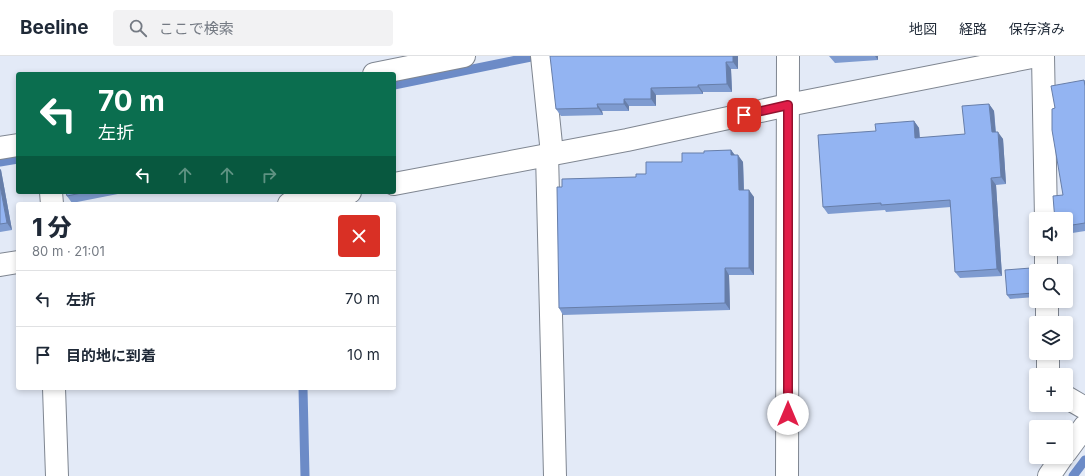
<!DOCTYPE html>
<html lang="ja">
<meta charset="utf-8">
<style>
:root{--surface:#fff;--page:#f2f2f3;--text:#1f2937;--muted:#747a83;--line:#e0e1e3}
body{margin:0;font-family:Inter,"Noto Sans JP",sans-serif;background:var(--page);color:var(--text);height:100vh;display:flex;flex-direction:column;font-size:15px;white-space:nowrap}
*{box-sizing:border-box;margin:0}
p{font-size:13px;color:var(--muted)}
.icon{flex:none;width:22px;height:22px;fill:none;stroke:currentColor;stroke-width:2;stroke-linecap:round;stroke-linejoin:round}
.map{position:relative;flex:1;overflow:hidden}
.sheet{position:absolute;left:16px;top:146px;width:380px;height:188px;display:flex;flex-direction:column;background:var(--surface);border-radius:4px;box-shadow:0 2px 6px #0003}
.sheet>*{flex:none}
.banner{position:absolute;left:16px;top:16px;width:380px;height:122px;border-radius:4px;box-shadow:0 2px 6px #0003;background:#0b6e4f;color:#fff;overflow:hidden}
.fabs{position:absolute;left:1029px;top:156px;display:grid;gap:8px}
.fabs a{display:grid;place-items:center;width:44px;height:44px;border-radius:4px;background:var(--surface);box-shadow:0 2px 6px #0003;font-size:20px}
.pin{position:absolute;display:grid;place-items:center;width:34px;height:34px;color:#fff;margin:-17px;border-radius:8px;box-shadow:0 2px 6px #0006}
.me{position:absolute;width:44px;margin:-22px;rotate:0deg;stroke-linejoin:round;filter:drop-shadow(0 0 3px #0008)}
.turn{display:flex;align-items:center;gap:14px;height:84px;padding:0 16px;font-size:18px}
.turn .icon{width:52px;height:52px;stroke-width:2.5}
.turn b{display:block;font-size:28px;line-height:34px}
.lanes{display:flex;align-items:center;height:38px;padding:0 16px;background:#0003;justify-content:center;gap:20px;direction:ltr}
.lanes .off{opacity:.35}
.round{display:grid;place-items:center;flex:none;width:42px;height:42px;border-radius:4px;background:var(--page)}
.head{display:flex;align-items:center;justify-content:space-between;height:68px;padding:0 16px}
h1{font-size:24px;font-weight:800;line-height:30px}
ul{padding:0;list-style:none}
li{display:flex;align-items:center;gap:12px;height:56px;padding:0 16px;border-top:1px solid var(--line)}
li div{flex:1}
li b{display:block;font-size:15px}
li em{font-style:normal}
header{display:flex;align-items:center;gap:24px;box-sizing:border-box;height:56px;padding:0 20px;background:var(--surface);border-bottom:1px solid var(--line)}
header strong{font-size:19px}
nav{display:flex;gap:22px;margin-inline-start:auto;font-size:14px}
.search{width:280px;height:36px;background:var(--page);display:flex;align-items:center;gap:10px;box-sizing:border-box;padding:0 14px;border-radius:4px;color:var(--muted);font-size:15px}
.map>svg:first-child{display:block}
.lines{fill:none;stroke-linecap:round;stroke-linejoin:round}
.stream{stroke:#6c8bc7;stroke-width:9}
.minor-casing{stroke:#7f8691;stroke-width:24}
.tertiary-casing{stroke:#7f8691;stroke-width:24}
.secondary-casing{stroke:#7f8691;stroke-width:24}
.minor{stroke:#fff;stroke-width:22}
.tertiary{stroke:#fff;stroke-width:22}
.secondary{stroke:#fff;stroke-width:22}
.wall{fill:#7e9bd0}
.shaded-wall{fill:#677ea9}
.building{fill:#93b4f2;stroke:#677ea9}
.route-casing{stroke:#92132f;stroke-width:10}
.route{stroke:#e11d48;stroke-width:7}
</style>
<header>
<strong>Beeline</strong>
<div class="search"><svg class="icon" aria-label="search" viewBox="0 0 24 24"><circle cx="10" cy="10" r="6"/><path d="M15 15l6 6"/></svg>ここで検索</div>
<nav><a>地図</a><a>経路</a><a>保存済み</a></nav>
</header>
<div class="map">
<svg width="1085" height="420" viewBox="0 0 1085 420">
<rect width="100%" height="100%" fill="#e3eaf7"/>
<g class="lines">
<!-- stream -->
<path class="stream" d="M394 29 536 0
M0 106 18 103
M303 332 305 420
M1073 420 1085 404"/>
<!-- minor casing -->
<g class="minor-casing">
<path id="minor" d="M542 0 552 98
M1043 0 1046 163
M374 18 464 0
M0 92 18 89
M547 98 555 420
M51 136 52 148
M1046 193V215
M1047 245V267
M1048 297V319
M54 332 57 420
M1066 341 1085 352
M1066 396 1085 370
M1049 420 1062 401"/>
</g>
<!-- tertiary casing -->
<g class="tertiary-casing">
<path id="tertiary" d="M394 128 627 84 788 49 1037 0
M289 148 350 136
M0 209 18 206"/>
</g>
<!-- secondary casing -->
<g class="secondary-casing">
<path id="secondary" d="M787 420 788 0"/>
</g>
<!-- minor -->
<use href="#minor" class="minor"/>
<!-- tertiary -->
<use href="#tertiary" class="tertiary"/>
<!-- secondary -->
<use href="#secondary" class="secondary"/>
</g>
<!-- wall -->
<path class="wall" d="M738 0V13H731L732 36H703V38L656 39V50H629V55H602L603 59 561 60 556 53Z
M829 0H878V4L835 7Z
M1084 24 1085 25V175L1066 178V163L1063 139 1055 52Z
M989 48 994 55 996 76 1003 83 1006 128 996 129 1002 220 960 222 955 216 951 151 886 156 885 154 828 158 823 151 876 75 914 65 919 72 920 82 965 78Z
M731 94 735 99 743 106 744 134 754 141V219H729L730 254 563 259 559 252 562 131 636 121 682 106 704 97Z
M0 113 1 114 12 174 0 176Z
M66 136H128L72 147 67 140Z
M1034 216 1035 241 1010 243 1007 239Z"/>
<!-- shaded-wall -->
<path class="shaded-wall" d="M733 0H738V13L733 6Z
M875 0H878V4Z
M726 6 731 13 732 36 727 28Z
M698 29 703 36V38L698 31Z
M651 32 656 39V50L651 43Z
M624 43 629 50V55L624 48Z
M597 48 602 55 603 59 598 52Z
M989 48 994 55 996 83 992 76Z
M914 65 919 72 920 89 915 82Z
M998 76 1003 83 1006 128 1001 121Z
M731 94 736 101 731 99Z
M738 99 743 106 744 141 739 134Z
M0 113 1 114 12 174 7 167 0 129Z
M991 122 996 129 1002 220 997 213Z
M749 134 754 141V219L749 212Z
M725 212 729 219 730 254 725 247Z
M1031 212 1034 216 1035 241 1033 237Z"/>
<!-- building -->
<path class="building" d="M550 0H733V6H726L727 28 698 29V31L651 32V43H624V48H597L598 52 556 53Z
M1084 24 1085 30V167L1066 170V163H1055L1054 153 1053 140 1063 139 1052 74V53L1055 52 1051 30Z
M989 48 992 76H998L1001 121 991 122 997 213 955 216 950 144 881 149V147L823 151 818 79 876 75 875 68 914 65 915 82 965 78 962 50Z
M731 94V99H738L739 134H749V212H725V247L559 252 557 131H562V123L636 121V118H646V106H682V97H704V95Z
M0 129 7 167 0 168Z
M66 136H86L67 140Z
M1031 212 1033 237 1007 239 1005 214Z"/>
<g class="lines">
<!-- route casing -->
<g class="route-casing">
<path id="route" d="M744 59 788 49V358"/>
</g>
<!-- route -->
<use href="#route" class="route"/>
</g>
</svg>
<div class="fabs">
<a><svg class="icon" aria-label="sound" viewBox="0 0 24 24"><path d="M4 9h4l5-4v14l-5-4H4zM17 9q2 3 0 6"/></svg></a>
<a><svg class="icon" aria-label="search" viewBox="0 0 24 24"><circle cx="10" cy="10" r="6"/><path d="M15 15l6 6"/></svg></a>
<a><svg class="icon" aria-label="layers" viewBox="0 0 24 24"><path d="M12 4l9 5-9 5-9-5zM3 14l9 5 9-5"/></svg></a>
<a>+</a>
<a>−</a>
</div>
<div class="pin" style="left:744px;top:59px;background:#d93025"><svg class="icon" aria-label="arrive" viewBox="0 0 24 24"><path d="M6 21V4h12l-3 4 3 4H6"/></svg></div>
<svg class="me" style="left:788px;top:358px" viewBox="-20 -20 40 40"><circle r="19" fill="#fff"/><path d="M0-13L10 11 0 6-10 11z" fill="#e11d48"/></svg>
<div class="banner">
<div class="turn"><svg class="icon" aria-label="left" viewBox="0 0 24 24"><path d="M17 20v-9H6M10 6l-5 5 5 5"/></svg><div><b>70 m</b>左折</div></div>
<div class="lanes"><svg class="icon" aria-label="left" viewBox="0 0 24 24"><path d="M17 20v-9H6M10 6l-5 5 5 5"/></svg><svg class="icon off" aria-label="ahead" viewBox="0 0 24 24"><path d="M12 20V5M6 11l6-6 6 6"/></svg><svg class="icon off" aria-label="ahead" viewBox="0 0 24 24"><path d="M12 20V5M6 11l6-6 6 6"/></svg><svg class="icon off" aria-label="right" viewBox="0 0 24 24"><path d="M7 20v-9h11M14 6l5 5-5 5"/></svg></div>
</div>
<section class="sheet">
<div class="head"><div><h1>1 分</h1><p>80 m · 21:01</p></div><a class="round" style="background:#d93025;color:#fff"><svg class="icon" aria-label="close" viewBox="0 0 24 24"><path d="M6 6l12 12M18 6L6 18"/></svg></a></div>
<ul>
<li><svg class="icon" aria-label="left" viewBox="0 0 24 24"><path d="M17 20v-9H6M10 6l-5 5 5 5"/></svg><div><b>左折</b></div><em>70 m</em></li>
<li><svg class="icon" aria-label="arrive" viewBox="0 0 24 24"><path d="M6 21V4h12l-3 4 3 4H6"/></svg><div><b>目的地に到着</b></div><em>10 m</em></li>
</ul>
</section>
</div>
